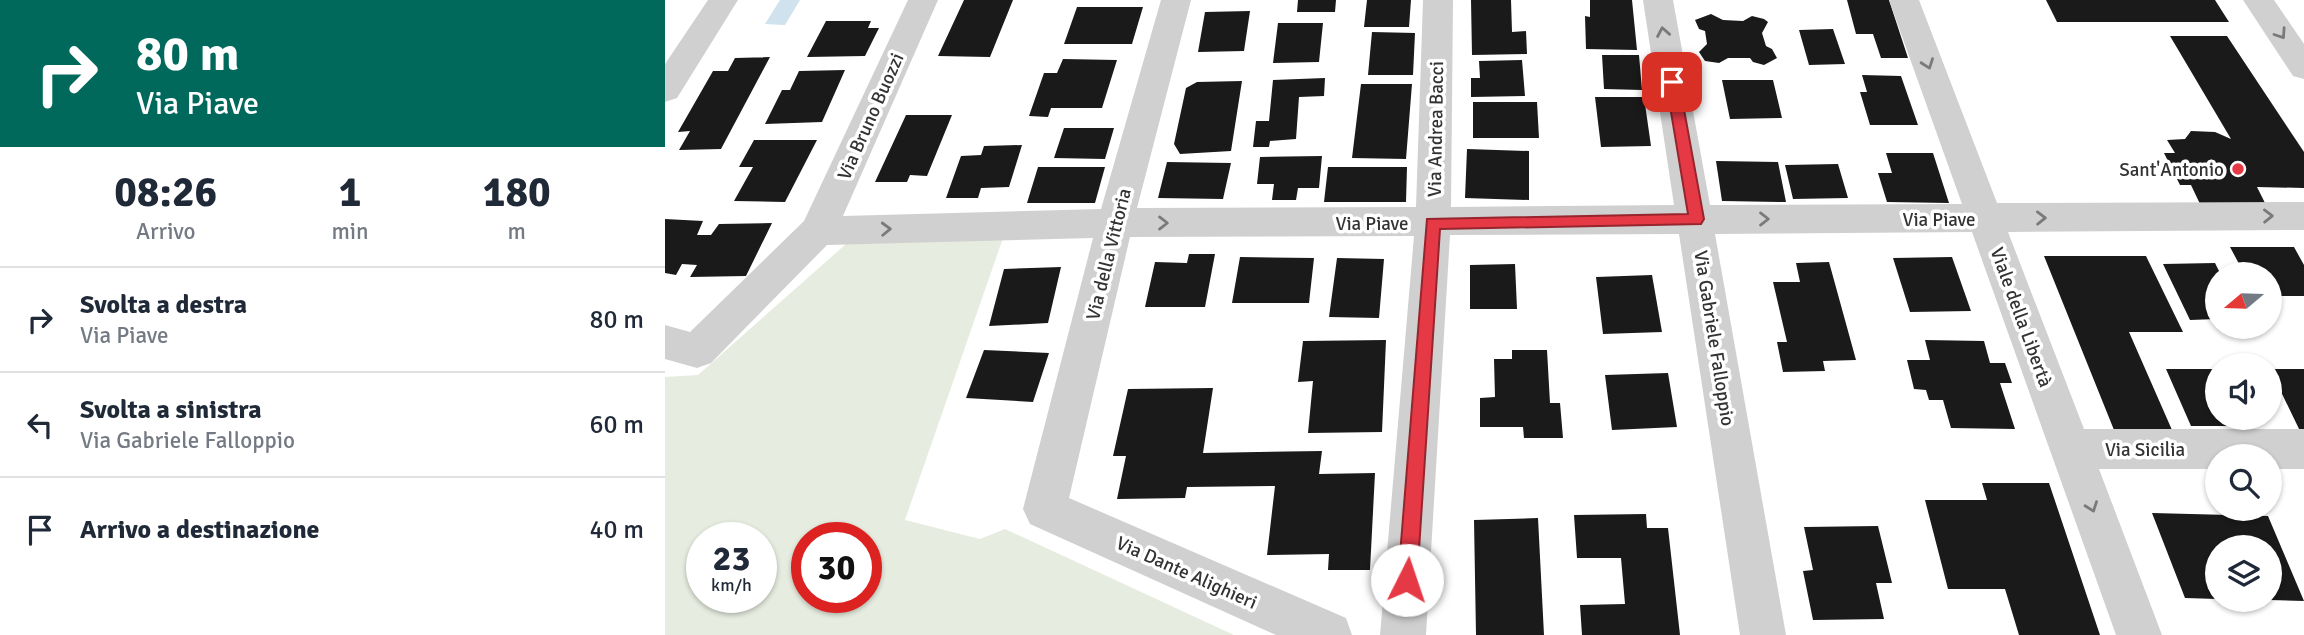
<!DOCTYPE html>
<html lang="it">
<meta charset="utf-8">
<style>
:root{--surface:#fff;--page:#f6f6f7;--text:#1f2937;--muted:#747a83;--line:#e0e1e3}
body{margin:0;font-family:Signika,sans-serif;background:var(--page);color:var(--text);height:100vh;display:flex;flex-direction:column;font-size:26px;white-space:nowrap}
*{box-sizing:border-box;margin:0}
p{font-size:23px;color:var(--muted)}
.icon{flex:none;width:38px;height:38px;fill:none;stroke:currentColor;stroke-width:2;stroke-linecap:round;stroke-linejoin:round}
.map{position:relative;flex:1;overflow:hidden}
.panel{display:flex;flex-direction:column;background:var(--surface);width:665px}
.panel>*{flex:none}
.top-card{background:#00695c;color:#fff;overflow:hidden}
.needle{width:46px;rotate:251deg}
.controls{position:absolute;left:1540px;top:262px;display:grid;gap:14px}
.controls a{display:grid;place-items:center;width:77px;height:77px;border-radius:50%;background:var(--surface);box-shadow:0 2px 5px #0004;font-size:35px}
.speed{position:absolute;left:21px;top:522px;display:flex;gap:14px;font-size:35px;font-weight:700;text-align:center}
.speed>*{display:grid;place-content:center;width:91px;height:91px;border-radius:50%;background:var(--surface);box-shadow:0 2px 5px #0004;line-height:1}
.speed small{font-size:18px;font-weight:400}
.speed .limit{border:10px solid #d22;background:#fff;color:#111}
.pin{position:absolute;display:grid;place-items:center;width:60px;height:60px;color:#fff;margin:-30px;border-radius:14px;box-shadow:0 4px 10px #0006}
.me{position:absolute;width:77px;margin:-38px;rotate:4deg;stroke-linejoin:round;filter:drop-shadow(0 0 5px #0008)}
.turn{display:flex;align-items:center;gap:24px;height:147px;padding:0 21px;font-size:32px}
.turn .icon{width:91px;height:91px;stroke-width:2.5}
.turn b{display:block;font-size:49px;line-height:60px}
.eta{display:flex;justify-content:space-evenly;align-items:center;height:119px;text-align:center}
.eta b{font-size:42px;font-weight:700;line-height:49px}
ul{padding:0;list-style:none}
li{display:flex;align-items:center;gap:21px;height:105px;padding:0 21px;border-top:2px solid var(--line)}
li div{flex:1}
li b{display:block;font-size:26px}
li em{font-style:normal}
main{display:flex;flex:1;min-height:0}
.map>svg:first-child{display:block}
.green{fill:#e6ecdf;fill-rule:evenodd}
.water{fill:#cfe2ee}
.building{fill:#1a1a1a}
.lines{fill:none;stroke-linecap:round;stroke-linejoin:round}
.minor{fill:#d0d0d0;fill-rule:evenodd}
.oneway{stroke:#7a7a7a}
.route{fill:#e63946;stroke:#96252e;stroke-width:2}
.poi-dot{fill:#e63946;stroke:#fff;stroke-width:2.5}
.labels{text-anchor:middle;stroke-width:7;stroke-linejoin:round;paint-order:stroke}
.street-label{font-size:19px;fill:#333;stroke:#fff}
.poi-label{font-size:19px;fill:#333;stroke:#fff;text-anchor:end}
</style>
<main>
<section class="panel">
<div class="top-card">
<div class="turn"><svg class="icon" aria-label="right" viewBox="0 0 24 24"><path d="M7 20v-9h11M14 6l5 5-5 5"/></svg><div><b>80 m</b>Via Piave</div></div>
</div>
<div class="eta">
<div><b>08:26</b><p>Arrivo</p></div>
<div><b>1</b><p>min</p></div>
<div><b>180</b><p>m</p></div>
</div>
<ul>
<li><svg class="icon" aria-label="right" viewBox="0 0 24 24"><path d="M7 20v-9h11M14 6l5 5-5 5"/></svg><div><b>Svolta a destra</b><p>Via Piave</p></div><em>80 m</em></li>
<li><svg class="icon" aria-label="left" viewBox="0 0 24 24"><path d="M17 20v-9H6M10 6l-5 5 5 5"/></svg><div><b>Svolta a sinistra</b><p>Via Gabriele Falloppio</p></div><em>60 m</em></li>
<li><svg class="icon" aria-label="arrive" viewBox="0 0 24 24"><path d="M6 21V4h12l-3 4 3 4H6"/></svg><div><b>Arrivo a destinazione</b></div><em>40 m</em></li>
</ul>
</section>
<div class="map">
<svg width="1639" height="635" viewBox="0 0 1639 635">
<rect width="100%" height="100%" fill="#fff"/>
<!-- green -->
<path class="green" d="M338 238 240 520 315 539 340 529 569 635H0V377L33 375 181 244ZM37 537H96V597H37ZM142 537H201V597H142Z"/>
<!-- water -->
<path class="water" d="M115 0H135L120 25 100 24Z"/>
<!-- building -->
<path class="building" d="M299 0H348L325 57 273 56Z
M633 0H671L670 12H632Z
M702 0H746L744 27H699Z
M806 0H846L847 32 861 31 862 54 807 55Z
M925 0H967L972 50 921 49 920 16 925 17Z
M1182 0H1224L1243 58H1216L1208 34H1191Z
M1381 0H1550L1564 22H1392Z
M412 7H478L467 44H399Z
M585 11 579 51 533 52 540 12Z
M1046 14 1058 20 1078 21 1087 16 1099 19 1103 22 1097 33 1101 46 1107 49 1112 58 1099 65 1088 62 1085 58H1063L1054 63 1040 61 1034 52 1042 44 1040 31 1034 29 1030 20Z
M161 21H206L203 28H214L200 56 142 57Z
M613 23H658L654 62 608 63Z
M1168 29 1180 64 1144 65 1134 30Z
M707 32 750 33 748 75H703Z
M1505 36H1562L1639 152V188L1592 187 1601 205 1535 204 1526 185H1515L1499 153H1510L1502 140 1520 139 1526 131 1550 132 1566 139Z
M937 55H974L977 90 939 89Z
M105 57 56 149 14 150 25 131 13 132 48 71H63L70 58Z
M398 59 452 60 437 108H386L383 117 364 116 379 73H392Z
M857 60 860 96 806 97V78H815L814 61Z
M180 70 157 122 100 124 117 90H125L134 71Z
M1197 75 1236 76 1253 125H1205L1195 92H1202Z
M660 78 659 96 634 97 631 139 605 141 604 147H588L591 121H604L608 80Z
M1057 80H1108L1117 118 1065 119Z
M577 81 566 151 515 154 509 144 521 88 532 82Z
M696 84H747L741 159 687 158Z
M930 97H979L986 146 936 147Z
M808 102H872L874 138H808Z
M241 115H287L262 176 245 175 242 182H210Z
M399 128H449L440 159 389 158Z
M89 140H152L120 202 69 201 88 167H74Z
M357 145 344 187 316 188 313 198H281L296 156 316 155 319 146Z
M802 149 864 151V200L800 198Z
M1221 153H1268L1284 203 1222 202 1213 173H1227Z
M657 156 654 188H633L631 200H607L609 184H592L595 157Z
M1051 161 1113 162 1121 202 1057 201Z
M502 162 566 163 558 199 493 198Z
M1173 164 1183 198 1128 199 1120 165Z
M373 167H440L430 203H362Z
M663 167H742L741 202H659Z
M0 219 38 221 32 235H46L54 224 107 223 81 276 25 277 32 265 17 264 11 275 0 273Z
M1565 247H1629L1639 265V296H1605V275H1580Z
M524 254H550L540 307H480L490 262 522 263Z
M1379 256H1481L1518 332H1464L1507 430H1449Z
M575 257 649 258 644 303H567Z
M1287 257 1306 311 1245 312 1228 258Z
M672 258 719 259 714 318 664 317Z
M1164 262 1191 360 1158 361 1160 371 1118 372 1112 342H1122L1108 282H1135L1131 263Z
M1550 263 1556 275H1552V319L1525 320 1498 264Z
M850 264 852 309H805V265Z
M396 267 383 323 324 326 339 269Z
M987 275 997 332 938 334 931 277Z
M721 340 717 432 643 433 648 381 633 382 638 341Z
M1260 340 1319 341 1325 363H1340L1347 383H1335L1350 429 1286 428 1278 400H1264L1261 390 1249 389 1242 360H1265Z
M319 350 384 353 368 402 301 398Z
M847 350H882L885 403H895L898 438H859L858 427H815V398L830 397 829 359H847Z
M1501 369H1552V418H1589L1593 426H1526Z
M1605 369H1639V430L1635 431Z
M1003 373 1012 427 947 430 940 375Z
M548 388 538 453 657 451 654 474 710 473 705 570H663L664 554 602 555 610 486 522 487 520 498 452 499 461 456H448L463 389Z
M1317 483H1384L1435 635H1354L1340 589H1283L1260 500H1322Z
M1487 513 1603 516 1639 601 1605 600V548H1552V599L1520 598Z
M981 514 982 528H1003L1015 635H917L915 605 960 604 956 558H912L909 515Z
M873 518 879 635H811L809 520Z
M1213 526 1227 583H1211L1219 619 1148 620 1138 571 1148 570 1139 527Z"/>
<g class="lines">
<!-- minor -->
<path class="minor" d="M43 0H73L12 98 0 102V64Z
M243 0H273L178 216 436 209 496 0H526L472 208 751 207 758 0H788L786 207 1009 205 978 0H1008L1045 205 1297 204 1224 0H1254L1332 203 1639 202V230L1343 232 1419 429H1639V469H1605V457H1552V469H1434L1497 635H1451L1307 232 1050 234 1121 635H1075L1014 234 785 235 761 635H715L749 236 465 237 404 498 681 618 687 635H611L365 524 358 509 428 238 162 245 46 363 32 368 0 359V325L25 332 139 221Z
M1578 0H1609L1639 44V79L1628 76Z"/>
</g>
<!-- one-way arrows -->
<defs><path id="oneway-chevron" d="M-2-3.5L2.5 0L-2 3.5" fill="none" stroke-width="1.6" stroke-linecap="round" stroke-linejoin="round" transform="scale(1.75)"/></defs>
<g class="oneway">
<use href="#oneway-chevron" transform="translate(998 32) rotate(-100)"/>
<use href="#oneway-chevron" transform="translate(1616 34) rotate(56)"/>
<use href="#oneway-chevron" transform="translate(1263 64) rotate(70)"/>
<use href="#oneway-chevron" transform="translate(1603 216) rotate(-1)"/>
<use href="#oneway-chevron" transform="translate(1376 218) rotate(-1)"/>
<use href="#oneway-chevron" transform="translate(1099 219)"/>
<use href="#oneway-chevron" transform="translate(498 223)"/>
<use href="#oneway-chevron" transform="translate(221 229) rotate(-2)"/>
<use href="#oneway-chevron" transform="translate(1427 507) rotate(70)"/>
</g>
<!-- route -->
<path class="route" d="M1007 77 1014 82 1039 219 1036 224 775 229 752 580 749 587 742 589 736 587 733 580 762 219 1023 214 1001 82Z"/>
<!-- markers -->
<circle class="poi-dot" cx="1573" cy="169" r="7"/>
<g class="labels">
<!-- street labels -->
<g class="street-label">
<text transform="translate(205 116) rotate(-66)" y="7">Via Bruno Buozzi</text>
<text transform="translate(770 129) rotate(-89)" y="7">Via Andrea Bacci</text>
<text x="1274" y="226">Via Piave</text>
<text x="707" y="230">Via Piave</text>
<text transform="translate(443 254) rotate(-76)" y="7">Via della Vittoria</text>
<text transform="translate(1357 317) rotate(70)" y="7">Viale della Libertà</text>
<text transform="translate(1050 338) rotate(81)" y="7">Via Gabriele Falloppio</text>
<text x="1480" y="456">Via Sicilia</text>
<text transform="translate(522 572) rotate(24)" y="7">Via Dante Alighieri</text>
</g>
<!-- poi labels -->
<g class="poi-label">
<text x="1559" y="176">Sant'Antonio</text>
</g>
</g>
</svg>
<div class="controls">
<a><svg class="needle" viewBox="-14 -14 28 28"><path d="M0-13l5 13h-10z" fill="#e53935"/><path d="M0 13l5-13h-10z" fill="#747a83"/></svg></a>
<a><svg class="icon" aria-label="sound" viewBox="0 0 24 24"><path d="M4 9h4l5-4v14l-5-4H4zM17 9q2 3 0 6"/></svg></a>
<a><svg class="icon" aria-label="search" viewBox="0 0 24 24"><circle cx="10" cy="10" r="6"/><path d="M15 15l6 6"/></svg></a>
<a><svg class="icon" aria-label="layers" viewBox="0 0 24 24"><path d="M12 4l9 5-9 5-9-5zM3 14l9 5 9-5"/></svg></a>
</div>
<div class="speed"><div>23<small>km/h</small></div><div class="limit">30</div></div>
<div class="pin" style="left:1007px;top:82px;background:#d93025"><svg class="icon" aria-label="arrive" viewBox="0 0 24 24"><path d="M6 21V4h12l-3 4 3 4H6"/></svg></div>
<svg class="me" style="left:742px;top:580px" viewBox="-20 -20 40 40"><circle r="19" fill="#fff"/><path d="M0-13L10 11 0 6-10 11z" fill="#e63946"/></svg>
</div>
</main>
